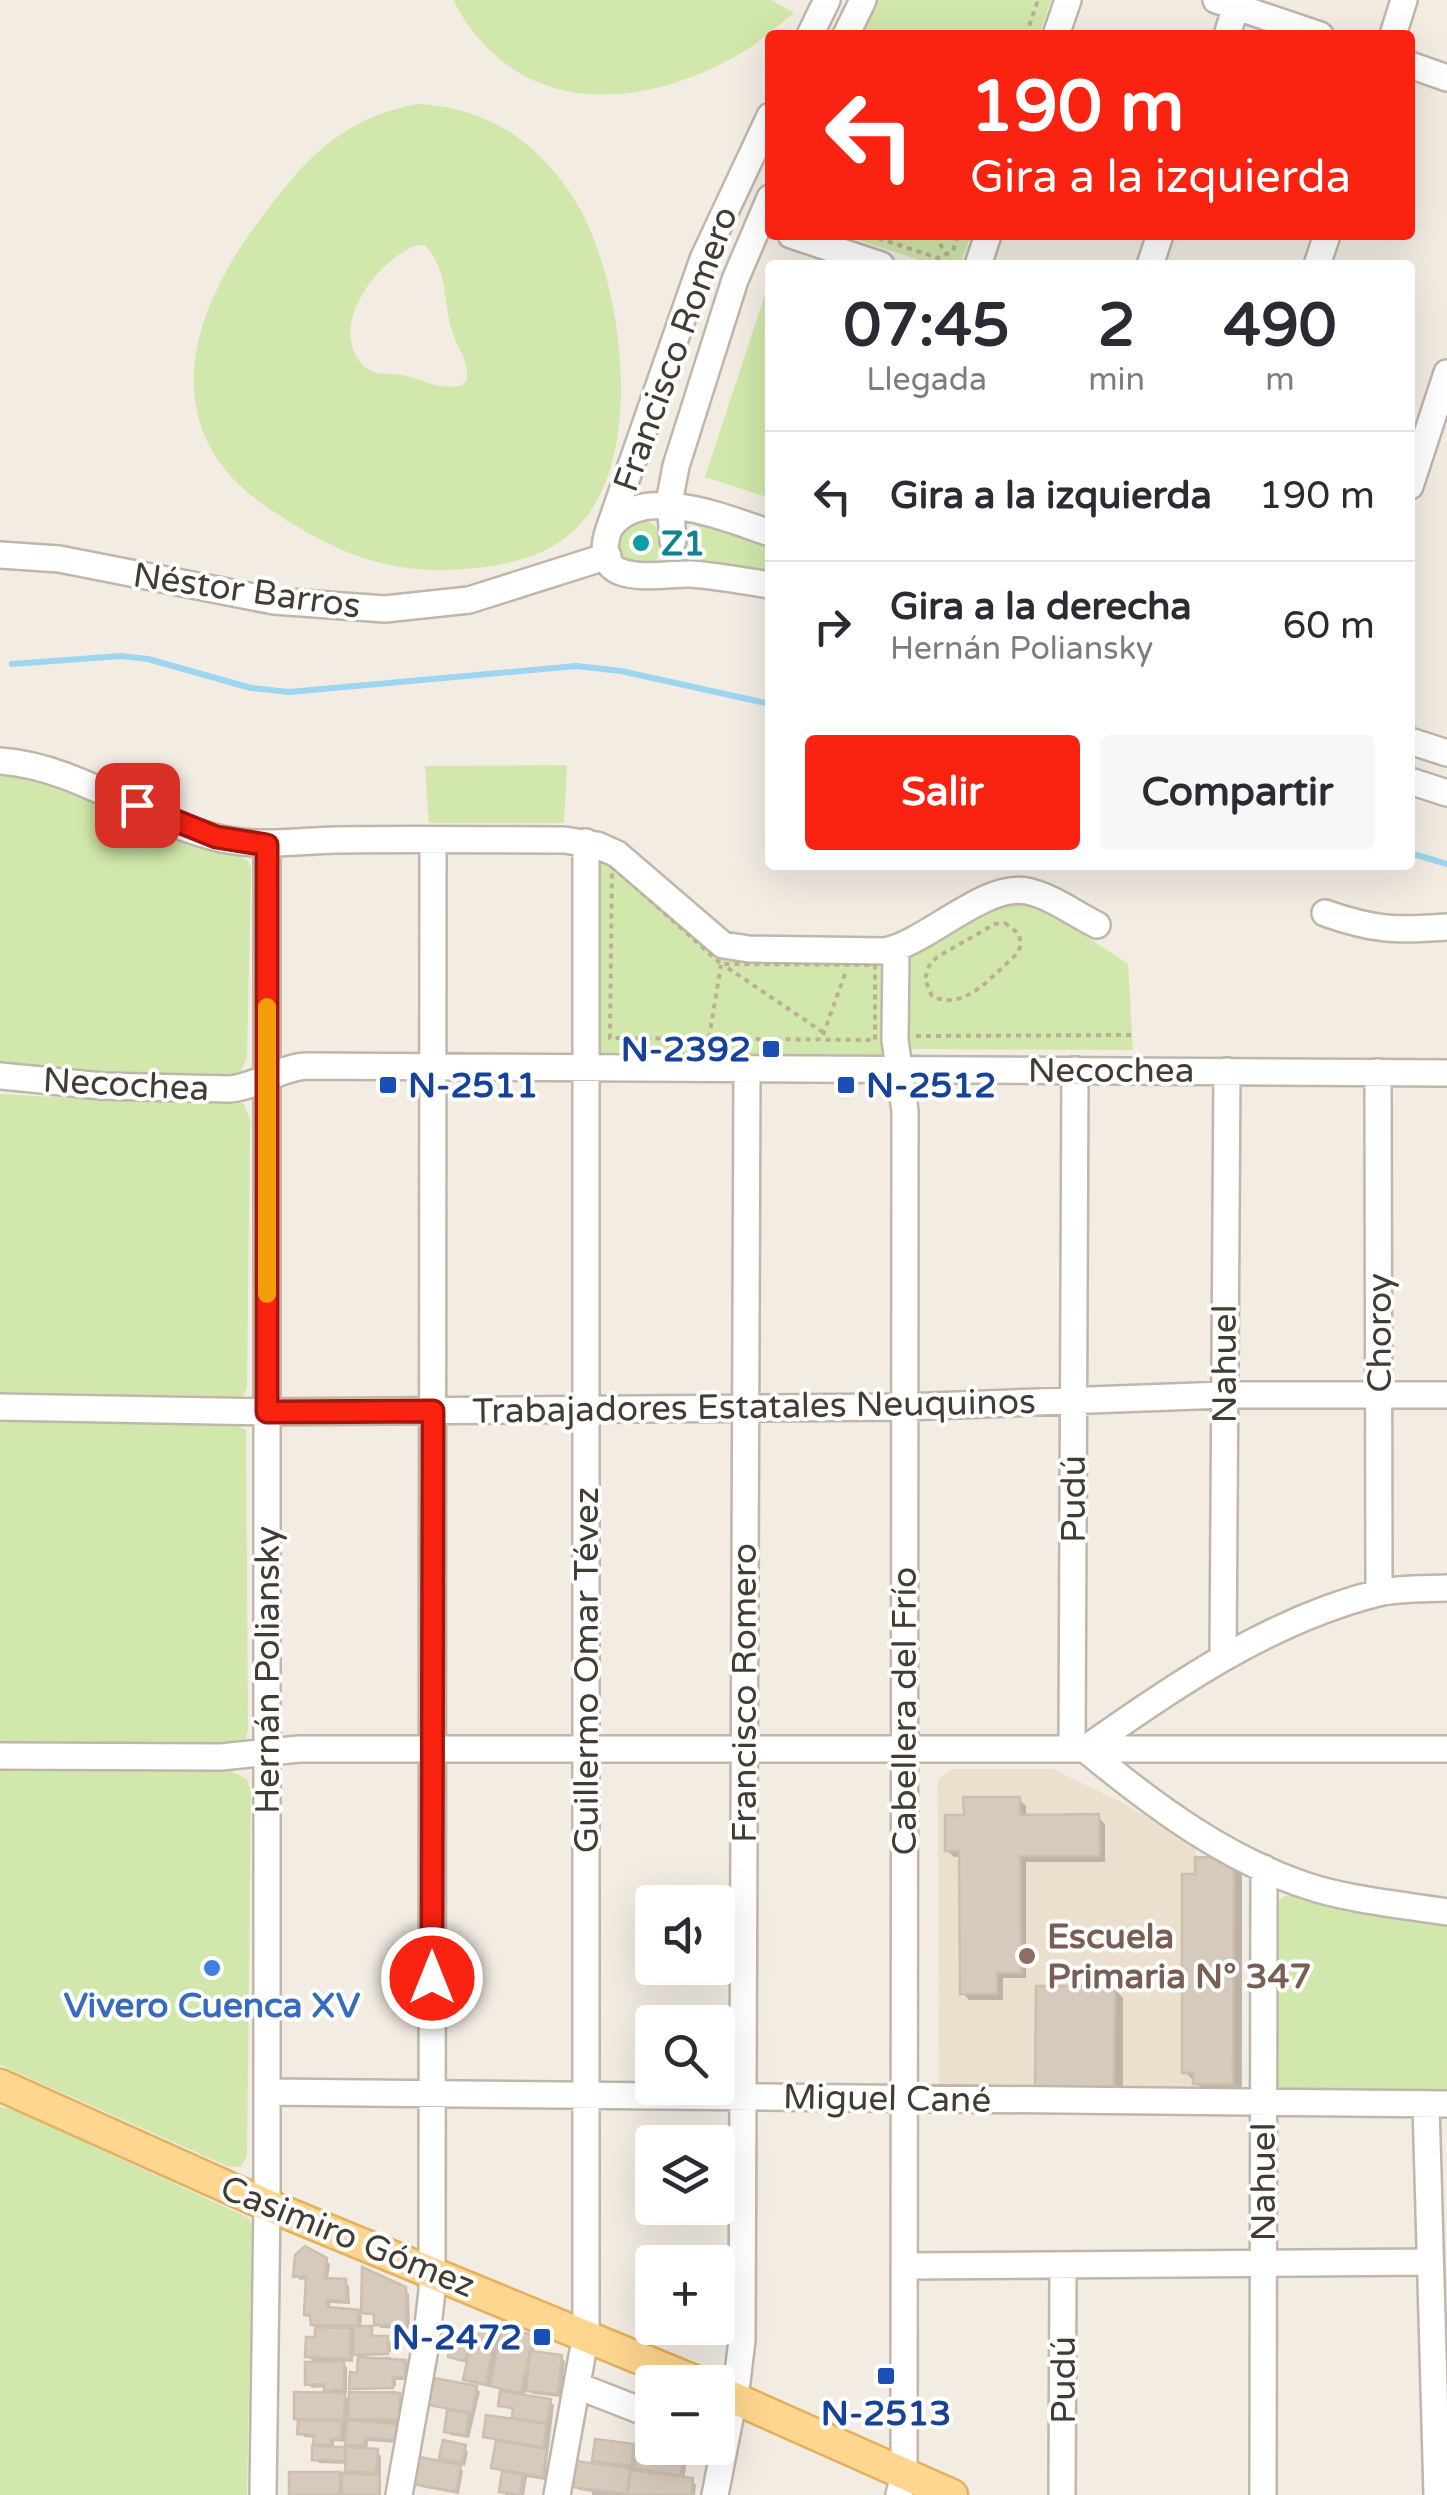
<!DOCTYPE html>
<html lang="es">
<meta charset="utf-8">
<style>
:root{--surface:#fff;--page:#f7f7f7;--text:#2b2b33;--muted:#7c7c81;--line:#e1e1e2;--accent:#fa2211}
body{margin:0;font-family:"Varela Round",sans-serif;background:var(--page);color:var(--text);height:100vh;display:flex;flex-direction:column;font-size:38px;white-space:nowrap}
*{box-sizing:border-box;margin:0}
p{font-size:32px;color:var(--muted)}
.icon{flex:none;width:55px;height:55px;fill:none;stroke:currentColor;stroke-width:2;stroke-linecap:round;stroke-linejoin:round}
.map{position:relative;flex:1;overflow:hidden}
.sheet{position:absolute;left:765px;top:260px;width:650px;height:610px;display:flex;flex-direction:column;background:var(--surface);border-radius:10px;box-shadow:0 10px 40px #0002}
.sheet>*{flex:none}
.banner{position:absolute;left:765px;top:30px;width:650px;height:210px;border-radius:10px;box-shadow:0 10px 40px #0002;background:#fa2211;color:#fff;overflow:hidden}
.buttons{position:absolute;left:635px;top:1885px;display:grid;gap:20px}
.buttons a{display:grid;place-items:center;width:100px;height:100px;border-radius:10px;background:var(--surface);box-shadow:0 10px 40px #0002;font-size:50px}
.pin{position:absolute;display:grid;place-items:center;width:85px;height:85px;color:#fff;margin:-42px;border-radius:20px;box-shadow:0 5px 15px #0006}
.me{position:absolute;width:110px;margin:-55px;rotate:0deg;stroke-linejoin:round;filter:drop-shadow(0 0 8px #0008)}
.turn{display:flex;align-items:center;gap:35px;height:210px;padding:0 40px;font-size:45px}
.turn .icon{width:130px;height:130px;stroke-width:2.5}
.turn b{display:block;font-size:70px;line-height:85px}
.eta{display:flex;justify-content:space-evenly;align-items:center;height:170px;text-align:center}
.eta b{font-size:60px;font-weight:700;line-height:70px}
.cta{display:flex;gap:20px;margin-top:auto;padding:20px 40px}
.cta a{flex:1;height:115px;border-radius:10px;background:var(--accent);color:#fff;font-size:40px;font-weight:700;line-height:115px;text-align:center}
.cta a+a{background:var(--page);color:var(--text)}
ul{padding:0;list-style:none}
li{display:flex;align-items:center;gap:30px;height:130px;padding:0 40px;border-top:2px solid var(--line)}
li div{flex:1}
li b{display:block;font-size:38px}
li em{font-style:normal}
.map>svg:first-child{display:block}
.education{fill:#ebe0cd}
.green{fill:#d1e7ab;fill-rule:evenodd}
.shadow{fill:#0003;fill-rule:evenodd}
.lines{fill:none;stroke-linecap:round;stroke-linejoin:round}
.stream{stroke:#9ed5f0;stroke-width:6}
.building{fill:#d6cabc;stroke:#cebeac;stroke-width:2.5}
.minor-casing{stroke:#c0b6a9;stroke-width:30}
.major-casing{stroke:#e3b15f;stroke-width:35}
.path{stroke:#bfae97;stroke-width:4;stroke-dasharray:5 5;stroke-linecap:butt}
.minor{stroke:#fff;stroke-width:25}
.major{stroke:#fed68f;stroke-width:30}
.route-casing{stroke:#a2160b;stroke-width:25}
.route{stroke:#fa2211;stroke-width:18}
.slow{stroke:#f59e0b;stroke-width:18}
.culture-dot{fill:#0f9aa8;stroke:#fff;stroke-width:4}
.transit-dot{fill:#1a4fb4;stroke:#fff;stroke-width:4}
.education-dot{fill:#8d6e63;stroke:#fff;stroke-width:4}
.shop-dot{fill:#3f7fe0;stroke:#fff;stroke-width:4}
.labels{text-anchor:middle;stroke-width:8;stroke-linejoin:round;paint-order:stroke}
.street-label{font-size:35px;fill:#433c33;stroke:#fff}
.culture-label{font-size:35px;font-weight:bold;fill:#0d838f;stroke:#fff;text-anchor:start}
.transit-label{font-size:35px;font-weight:bold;fill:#164399;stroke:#fff;text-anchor:end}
.education-label{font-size:35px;font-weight:bold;fill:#785e54;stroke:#fff;text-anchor:start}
.shop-label{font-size:35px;font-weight:bold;fill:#366cbe;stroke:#fff}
</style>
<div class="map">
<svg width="1447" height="2495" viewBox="0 0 1447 2495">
<rect width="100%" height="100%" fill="#f2ece3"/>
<!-- education -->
<path class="education" d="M952 1769H1053L1127 1805 1196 1847V1857L1242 1865 1241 2088 939 2087 938 1780Z"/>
<!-- green -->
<path class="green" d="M453 0H771L794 13C776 27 758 44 738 55 636 113 514 117 453 0Z
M874 0H1051L1039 35H858Z
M419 104C484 108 531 137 569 191 623 267 651 465 572 532 546 556 509 565 475 568 390 578 332 552 264 505 153 427 191 311 259 221 303 162 341 117 419 104ZM417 245H425C448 270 443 301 452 331 456 345 465 356 467 370V380L460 386C440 389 426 382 407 376 391 372 374 378 362 364 327 324 379 259 417 245Z
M844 235H971L960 265H935Z
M770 279V498L705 477Z
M617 543a23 23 0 1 1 46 0a23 23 0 1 1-46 0Z
M695 520 770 545V574L688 562 695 540Z
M567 765 564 823H429L425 766Z
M9 774 68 789 201 846 239 856 248 861 251 869 247 1058 240 1073 229 1076H124L0 1064V775Z
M606 854 724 955 887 957V1058L592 1055 594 862Z
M1024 903 1048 911 1128 964 1133 1050 906 1049V966C919 937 992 904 1024 903Z
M0 1094 146 1102 236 1101 244 1104 250 1120 247 1388 243 1397 0 1392Z
M0 1421 234 1424 246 1430 248 1729 246 1739 240 1745 0 1742Z
M0 1770 231 1771 247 1779 251 1793 247 2155 241 2167 227 2166 0 2065Z
M1299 1895 1447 1919V2102L1282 2098 1273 2086 1274 1904 1285 1896Z
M0 2107 15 2110 249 2218 252 2227 247 2495H0Z"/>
<!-- shadow -->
<path class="shadow" d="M1019 1799 1026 1806V1817H1098L1105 1824V1862H1026V1978H1003V2000H969L963 1993 962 1856 954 1857 947 1850 966 1817Z
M1233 1861 1242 1870V2093L1205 2092 1185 2072 1198 1877Z
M1114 1988 1123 1998V2096L1047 2095 1038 2086Z
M325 2260 330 2264 328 2280 345 2281 349 2286 350 2304 330 2303V2310L358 2312 362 2316 361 2329H371L375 2339H387L391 2343V2352H353V2362L340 2361 347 2367V2393H342L351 2402 358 2395 355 2392 396 2391V2395L402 2399V2423H392L400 2430 399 2443 368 2441 367 2451 377 2452 381 2456V2495H291L339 2475 344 2480 353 2476 347 2470 348 2464 319 2463 315 2459 316 2438 304 2437 296 2418 333 2395 327 2387 312 2388 308 2384 316 2364 307 2356 317 2340 318 2328 307 2314 308 2279 300 2280 296 2276ZM334 2441 348 2442 354 2450H334Z
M405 2290 409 2294 410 2329 380 2328 377 2317 364 2312Z
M496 2331 503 2338 532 2337 536 2341 533 2354 561 2357 565 2361 561 2397 533 2394 526 2387 524 2397 550 2401 554 2405 545 2480 527 2477 524 2495H506L501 2491 505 2473 493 2468 498 2442 485 2436 514 2421 515 2411 500 2405 503 2391 490 2383 489 2387 471 2383 480 2392 469 2438 450 2435 446 2431 449 2411 432 2404 475 2388 466 2379 469 2363 455 2360 451 2356 452 2350 444 2345 447 2334 474 2341Z
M359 2357H391V2361L405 2362 409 2366 408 2380H396V2386L352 2389V2375H360Z
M597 2441 632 2446 636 2450 635 2460 659 2464 683 2456 687 2460 684 2479 696 2484 695 2495H592V2492L579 2490 575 2486 594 2466Z
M464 2448 468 2452 465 2466 456 2464 463 2471 459 2494 421 2487 417 2483 449 2466 441 2458Z"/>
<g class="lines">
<!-- stream -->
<path class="stream" d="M12 664 121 656 148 659 251 688 289 692 576 666 621 671 770 704
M1410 853 1447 864"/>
</g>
<!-- building -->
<path class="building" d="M963 1797H1020V1815L1099 1814 1100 1856H1020L1021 1973H997V1994H960L959 1851H945V1815H964Z
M1195 1857 1234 1858 1233 2084H1193V2073H1182V1874H1195Z
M1036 1986H1115L1114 2088 1035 2087Z
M305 2246 327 2258 325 2278 346 2279 347 2302 327 2300 328 2307 359 2310 358 2326 311 2325 310 2316 304 2315 306 2276 293 2277 295 2255Z
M362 2267 406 2287 407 2326 374 2325V2314L361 2313Z
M475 2324 497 2329 486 2384 463 2380Z
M353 2326H372V2336H388V2354L353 2355Z
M315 2327 351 2328 350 2359 305 2357 306 2337H315Z
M502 2328 534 2335 521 2393 490 2386Z
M445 2331 470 2337 465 2361 448 2357 450 2348 442 2346Z
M530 2351 562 2355 558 2394 526 2391Z
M358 2357 406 2360 405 2378 393 2377V2388L349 2389 350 2372 357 2373Z
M344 2361V2390H324V2384L305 2385V2362Z
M434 2378 477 2386 472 2413 429 2405Z
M500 2391 551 2399 547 2423 512 2418 513 2408 498 2406Z
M294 2392 345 2393 344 2420 294 2419Z
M349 2392 400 2393 399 2420 348 2419Z
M447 2410 469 2413 466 2435 444 2432Z
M486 2415 547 2424 543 2447 483 2437Z
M298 2420 342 2421 341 2439H331V2445H313L314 2435 297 2434Z
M347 2420 397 2424 395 2440 365 2438 364 2446 345 2445Z
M595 2439 634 2444 631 2466 592 2461Z
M443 2440 466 2445 462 2463 439 2458Z
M496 2440 547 2449 542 2477 491 2468Z
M312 2446 345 2447V2461L312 2460Z
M346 2447 378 2449 376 2473 345 2471Z
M659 2449 684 2453 681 2476 633 2468 635 2458 657 2461Z
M419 2457 461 2465 456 2492 414 2484Z
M575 2461 630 2468 627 2494 572 2487Z
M631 2470 693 2478 692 2495H627Z
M502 2471 523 2475 520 2495 499 2492Z
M289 2472H340V2495H289Z
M342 2473 379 2475V2495H342Z"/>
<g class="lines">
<!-- minor casing -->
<g class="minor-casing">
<path id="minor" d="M1216 0 1320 35
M810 35 827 0
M846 35 863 0
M1056 35 1068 0
M1227 35 1238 0
M1393 35 1404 0
M1410 65 1447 78
M770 116 703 259 609 529C588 591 658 573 691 574 717 576 744 581 770 585
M791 235 881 265
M978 265 988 235
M1150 265 1160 235
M1317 265 1327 235
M1410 486 1447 373
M609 529C640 481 728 519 770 533
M673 541 670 498 676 466 735 280 770 198
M0 555 59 559 274 601 385 609 469 600 608 556
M1410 741 1447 753
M0 761C81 767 144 822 222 839 261 847 296 841 336 840 412 839 488 840 564 840L597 845 617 854 723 945 749 949 885 951C928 942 984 883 1027 891 1051 896 1075 914 1097 925
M1410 781 1447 793
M1325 913C1373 930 1396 931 1447 927
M896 949 895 1040 905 1111 904 2474 899 2495
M1378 1072 1379 1593
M0 1076 102 1086 229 1089C257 1087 278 1068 306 1066L1447 1073
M0 1407 267 1412 905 1407 1224 1395H1447
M1447 1588C1424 1589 1400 1588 1378 1593 1270 1620 1174 1686 1085 1749 1154 1806 1230 1863 1317 1889 1359 1901 1404 1905 1447 1912
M1223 1658 1227 1071
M1072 1749 1075 1070
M0 1756 221 1757 299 1749H1447
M267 2092 1447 2104
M1426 2104 1437 2495
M904 2266 1430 2262
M578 2386 652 2415
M263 2495 267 2205V845
M399 2495 426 2343 432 2291 433 840
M557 2495 586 2334V842
M715 2495 737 2382 742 2340 747 1069
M1062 2495 1063 2265
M1263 2495 1264 1868"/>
</g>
<!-- major casing -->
<g class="major-casing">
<path id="major" d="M0 2085 267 2205 697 2382
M718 2391 952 2495"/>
</g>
<!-- path -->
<path class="path" d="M1026 35 1038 0
M869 235 938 258 953 251 958 235
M935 235 946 254
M612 866 721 964 875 965V1040L610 1038Z
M1005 923 1019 934 1021 945 1017 954C993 974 965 1013 932 996L925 979 929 966 937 957 995 924Z
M728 968 824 1033
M823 1035 845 974
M916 1036 1132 1035
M709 1038 721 965"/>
<!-- minor -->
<use href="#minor" class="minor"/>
<!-- major -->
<use href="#major" class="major"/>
</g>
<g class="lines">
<!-- route casing -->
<g class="route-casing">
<path id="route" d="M137 805 216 837 267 845V1412L433 1411 432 1978"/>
</g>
<!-- route -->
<use href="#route" class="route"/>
<!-- slow -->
<path class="slow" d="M267 1294V1007"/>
</g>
<!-- markers -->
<circle class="culture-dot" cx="641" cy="543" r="10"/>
<g class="transit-dot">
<rect x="761" y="1039" width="20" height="20" rx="5"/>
<rect x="378" y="1075" width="20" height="20" rx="5"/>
<rect x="836" y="1075" width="20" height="20" rx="5"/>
<rect x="532" y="2327" width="20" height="20" rx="5"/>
<rect x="876" y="2366" width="20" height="20" rx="5"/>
</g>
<circle class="education-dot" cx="1027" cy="1956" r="10"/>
<circle class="shop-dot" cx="212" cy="1968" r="10"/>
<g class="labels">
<!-- street labels -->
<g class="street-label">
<text transform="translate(675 349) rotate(-70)" y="12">Francisco Romero</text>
<text transform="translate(247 590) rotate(8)" y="12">Néstor Barros</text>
<text x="1111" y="1082">Necochea</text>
<text transform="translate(126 1084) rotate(3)" y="12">Necochea</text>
<text transform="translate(1379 1333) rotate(-90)" y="12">Choroy</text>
<text transform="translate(1224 1364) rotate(-90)" y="12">Nahuel</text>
<text transform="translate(754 1406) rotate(-1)" y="12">Trabajadores Estatales Neuquinos</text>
<text transform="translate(1073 1499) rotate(-90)" y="12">Pudú</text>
<text transform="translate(267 1670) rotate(-90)" y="12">Hernán Poliansky</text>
<text transform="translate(586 1670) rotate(-90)" y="12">Guillermo Omar Tévez</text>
<text transform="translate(744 1693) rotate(-90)" y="12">Francisco Romero</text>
<text transform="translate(904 1711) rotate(-90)" y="12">Cabellera del Frío</text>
<text transform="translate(887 2098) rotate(1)" y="12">Miguel Cané</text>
<text transform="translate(1263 2182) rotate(-90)" y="12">Nahuel</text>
<text transform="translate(348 2236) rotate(22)" y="12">Casimiro Gómez</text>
<text transform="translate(1063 2380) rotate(-90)" y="12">Pudú</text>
</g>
<!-- culture labels -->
<g class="culture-label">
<text x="661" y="555">Z1</text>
</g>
<!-- transit labels -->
<g class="transit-label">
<text x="751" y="1061">N-2392</text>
<text x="408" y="1097" text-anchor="start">N-2511</text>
<text x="866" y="1097" text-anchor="start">N-2512</text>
<text x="522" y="2349">N-2472</text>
<text x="886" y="2425" text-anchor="middle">N-2513</text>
</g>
<!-- education labels -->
<g class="education-label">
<text x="1047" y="1948">Escuela<tspan x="1047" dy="40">Primaria N° 347</tspan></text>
</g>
<!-- shop labels -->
<g class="shop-label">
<text x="212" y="2017">Vivero Cuenca XV</text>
</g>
</g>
</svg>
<div class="buttons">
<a><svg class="icon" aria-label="sound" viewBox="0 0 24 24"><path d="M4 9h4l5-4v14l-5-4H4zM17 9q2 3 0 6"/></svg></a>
<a><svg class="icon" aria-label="search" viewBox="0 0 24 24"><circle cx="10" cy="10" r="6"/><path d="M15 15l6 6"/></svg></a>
<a><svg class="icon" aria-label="layers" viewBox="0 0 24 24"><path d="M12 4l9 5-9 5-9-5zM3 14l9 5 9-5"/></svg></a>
<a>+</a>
<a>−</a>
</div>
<div class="pin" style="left:137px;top:805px;background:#d93025"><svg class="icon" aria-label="arrive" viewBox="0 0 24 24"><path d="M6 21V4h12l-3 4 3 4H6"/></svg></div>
<svg class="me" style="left:432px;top:1978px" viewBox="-20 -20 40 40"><circle r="17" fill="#fa2211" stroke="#fff" stroke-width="3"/><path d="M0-11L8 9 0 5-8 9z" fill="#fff"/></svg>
<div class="banner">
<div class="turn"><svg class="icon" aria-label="left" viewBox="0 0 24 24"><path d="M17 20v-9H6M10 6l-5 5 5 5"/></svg><div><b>190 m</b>Gira a la izquierda</div></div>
</div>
<section class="sheet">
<div class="eta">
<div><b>07:45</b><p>Llegada</p></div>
<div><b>2</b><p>min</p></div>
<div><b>490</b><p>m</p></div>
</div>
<ul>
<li><svg class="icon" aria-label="left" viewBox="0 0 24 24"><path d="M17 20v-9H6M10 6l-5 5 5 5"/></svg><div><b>Gira a la izquierda</b></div><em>190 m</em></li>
<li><svg class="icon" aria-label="right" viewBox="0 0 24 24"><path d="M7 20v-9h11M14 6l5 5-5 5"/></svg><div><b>Gira a la derecha</b><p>Hernán Poliansky</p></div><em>60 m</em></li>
</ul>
<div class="cta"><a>Salir</a><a>Compartir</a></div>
</section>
</div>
